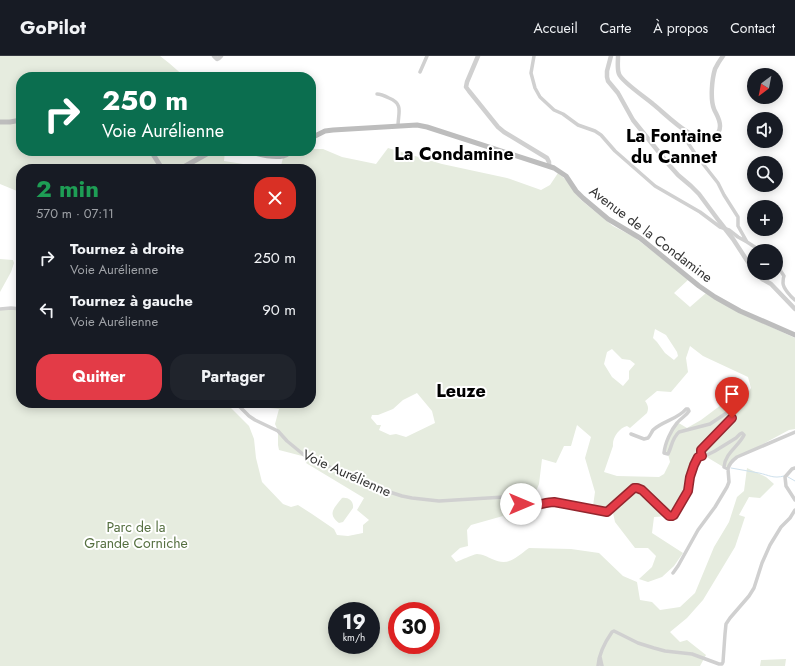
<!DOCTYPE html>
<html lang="fr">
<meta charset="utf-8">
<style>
:root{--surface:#171b24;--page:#20242c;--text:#f1f3f6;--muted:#9ea1a6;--line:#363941;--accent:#e33b47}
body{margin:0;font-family:Jost,sans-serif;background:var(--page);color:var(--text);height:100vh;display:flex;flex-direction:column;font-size:15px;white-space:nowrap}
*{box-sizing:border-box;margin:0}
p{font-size:13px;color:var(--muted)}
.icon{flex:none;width:22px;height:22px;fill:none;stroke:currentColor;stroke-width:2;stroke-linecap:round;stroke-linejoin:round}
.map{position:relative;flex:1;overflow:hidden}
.side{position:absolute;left:16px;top:108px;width:300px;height:244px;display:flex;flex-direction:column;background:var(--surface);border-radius:16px;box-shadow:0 2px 10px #0003}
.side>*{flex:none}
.hud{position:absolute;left:16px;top:16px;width:300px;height:84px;border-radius:16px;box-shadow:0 2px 10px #0003;background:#0b6e4f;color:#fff;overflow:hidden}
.needle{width:26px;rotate:212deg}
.tools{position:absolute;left:747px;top:12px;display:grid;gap:8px}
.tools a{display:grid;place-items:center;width:36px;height:36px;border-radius:50%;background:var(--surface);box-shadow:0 2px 10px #0003;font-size:20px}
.speed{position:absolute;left:328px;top:546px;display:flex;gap:8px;font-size:20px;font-weight:700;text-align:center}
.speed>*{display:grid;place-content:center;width:52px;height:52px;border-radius:50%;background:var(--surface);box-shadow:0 2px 10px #0003;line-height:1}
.speed small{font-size:10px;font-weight:400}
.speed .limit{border:6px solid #d22;background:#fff;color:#111}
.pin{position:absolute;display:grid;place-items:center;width:34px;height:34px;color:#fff;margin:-41px -17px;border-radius:50% 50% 50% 0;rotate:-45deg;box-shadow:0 0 4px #0007}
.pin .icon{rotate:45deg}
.me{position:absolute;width:44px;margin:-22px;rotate:90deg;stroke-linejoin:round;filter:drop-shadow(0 0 3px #0008)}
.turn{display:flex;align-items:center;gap:14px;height:84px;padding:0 20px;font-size:18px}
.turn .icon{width:52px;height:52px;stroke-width:2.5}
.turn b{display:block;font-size:28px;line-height:34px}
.round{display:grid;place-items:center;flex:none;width:42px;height:42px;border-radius:16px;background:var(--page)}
.summary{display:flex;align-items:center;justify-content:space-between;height:68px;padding:0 20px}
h1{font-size:24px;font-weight:700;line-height:30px;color:#1e9e55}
.primary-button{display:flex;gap:8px;margin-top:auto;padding:8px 20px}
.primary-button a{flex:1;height:46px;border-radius:16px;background:var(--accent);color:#fff;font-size:16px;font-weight:700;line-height:46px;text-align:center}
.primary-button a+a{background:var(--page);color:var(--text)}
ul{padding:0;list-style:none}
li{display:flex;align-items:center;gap:12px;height:52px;padding:0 20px}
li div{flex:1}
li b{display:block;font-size:15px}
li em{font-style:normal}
header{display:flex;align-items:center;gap:24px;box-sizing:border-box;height:56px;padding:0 20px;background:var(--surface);border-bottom:1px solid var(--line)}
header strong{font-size:19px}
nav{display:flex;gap:22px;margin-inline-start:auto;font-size:14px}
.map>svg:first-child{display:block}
.green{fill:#e6ecdf;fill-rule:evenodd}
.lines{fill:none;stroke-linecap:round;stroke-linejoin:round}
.stream{stroke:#cfe1ed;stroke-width:1}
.minor{stroke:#d0d0d0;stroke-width:3.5}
.tertiary{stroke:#d0d0d0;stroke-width:4.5}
.secondary{stroke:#bdbdbd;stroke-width:5}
.route-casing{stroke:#94262e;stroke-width:10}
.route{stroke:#e33b47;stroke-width:7}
.labels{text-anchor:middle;stroke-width:4;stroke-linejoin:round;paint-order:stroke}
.street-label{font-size:14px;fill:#333;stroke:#fff}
.park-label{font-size:14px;fill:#556f40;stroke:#fff}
.district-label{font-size:18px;font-weight:bold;fill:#000;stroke:#fff}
</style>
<header>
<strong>GoPilot</strong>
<nav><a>Accueil</a><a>Carte</a><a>À propos</a><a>Contact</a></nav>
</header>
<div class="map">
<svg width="795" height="610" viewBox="0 0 795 610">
<rect width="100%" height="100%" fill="#fff"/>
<!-- green -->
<path class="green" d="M0 0H160L169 7 185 21H21V95H225L224 105 274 113H21V138L17 135 0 128Z
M388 92 442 108 507 122 541 134 550 129 558 117 565 123 581 144 592 153 613 170 634 181 689 223 674 237 690 251 706 237 732 253 795 282V373L789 374 733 404 728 411 725 412 705 400 698 401 694 409 688 435 673 461 669 460 654 461 652 477 683 497 674 510 662 521 648 526 639 523 652 511 656 500 648 492H635L615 466 613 457 597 455 593 450 595 436 585 402 591 381 577 369 571 390H564L556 407 542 403 539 428 536 435 522 446V449L547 446 560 448 529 457 509 466 503 460 471 469 467 474 468 490 460 492 451 500 456 506C462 504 471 499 477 498 482 498 488 501 492 503 509 511 516 501 529 492L571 493 599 497 623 520 637 526 640 544 652 546 660 554 680 551 695 537 714 491 729 466 737 441 744 435 747 412 766 421 774 428 760 442 749 441 739 459 745 461 735 491 703 544 687 562 670 576 680 586 687 584 706 599 700 610H0V253H21V347H226L249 370 254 383 256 402 262 426 283 448 291 451 298 449 312 458 334 473 337 479 348 480 363 477V469L369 464 357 454 364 442 306 407V401L279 394 278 389V375L275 368 279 353 269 352 267 347H311V113H280L283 102 289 100 296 95H311V93H323L342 101 376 108ZM655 273 666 279 677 296 678 300 674 304 665 297 657 286 653 282ZM690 290 703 300 748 321 751 332 740 350 731 357 728 356 721 349 701 364 687 372 677 366 668 383 664 397 668 398 670 406 664 418 659 421 617 420 604 416 613 390C612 382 619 372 627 370L630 372 647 357C649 352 648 349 645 345L657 335 671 336 688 316 686 302ZM612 293 622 303 630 304 635 308 629 315V323L623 330 612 321 604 308 607 296ZM417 337 432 355 435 367 406 381 396 378 390 379 379 374 381 369H377L371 362 372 359H378L393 353 403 344ZM337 555H371V589H337ZM397 555H431V589H397Z
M0 203 13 204 14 207 11 216 0 236Z
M342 442C348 441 354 445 353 452L343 466 339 467C327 458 334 452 342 442Z
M786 603 785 610H760L761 604Z"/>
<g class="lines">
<!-- stream -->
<path class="stream" d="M731 412C740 414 750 415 759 417 769 419 773 423 784 420
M788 421 795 425"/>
<!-- minor -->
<path class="minor" d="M534 0 531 17 535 32 540 41 554 54 563 58 578 69 595 75 601 79 615 95 655 130 700 156 720 171 729 174 738 181 747 186
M420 16 427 0
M377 38C381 38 385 40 389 42 404 48 398 57 398 70
M693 79 688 83V87L696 99 718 127 724 139 738 161V170L747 186 761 195
M776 208 784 220C783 222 783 226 783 227 783 232 791 241 795 244
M0 253 11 252 21 253
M122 347C130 352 140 349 148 347
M236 347 249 360 255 364 278 375 287 385 304 399 347 419 355 421 365 428 402 440 412 442 439 445 504 441 522 440 528 437H529C529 443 525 444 521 447L522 449C533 451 543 446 554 446L607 456 634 432H637L642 434 669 460 674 459 688 435 689 421 694 409 698 401 705 400 715 395 736 382 740 378 742 377 744 379C739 390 725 397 724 411L728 413C729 408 733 404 737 401L795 376
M631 378 644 383 648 382C650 380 651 377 653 374 663 365 678 363 686 353H688L689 355C686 360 681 362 677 367 671 374 665 387 664 397L668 398C672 390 672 382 679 376L710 368 728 356 731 357 732 359V362L701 394 702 400
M795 412 792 413 785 421 786 430 795 444
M673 517 678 510 698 474 715 451 727 431 729 426 728 413
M600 601 602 610
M598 610C599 597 605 586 612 576L614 575 638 587 654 592 665 595 692 598 719 608H722L723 606 725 578 726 568 730 562 749 540 754 532 762 507 770 489 781 471 790 462 795 454"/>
<!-- tertiary -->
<path class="tertiary" d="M214 0 217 3 219 2 221 0
M478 0 467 26 466 31 469 35 498 71 504 76 547 102 549 106V110
M611 0 607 15V21L608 25 618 37 633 64 670 110 678 119 691 130 699 138 719 165 733 183 746 203 754 215
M618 0C618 6 617 13 619 18 622 26 645 41 653 48 666 58 697 92 714 80 718 78 720 74 720 70 720 63 716 58 714 53 710 43 712 23 715 13 717 9 720 4 723 0
M756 217 762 223 771 228 795 253"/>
<!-- secondary -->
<path class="secondary" d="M0 66H10L21 64
M311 82 325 75 333 74 417 69 427 71 554 112 566 120 576 135 583 142 608 163 640 182 699 230 715 241 740 255 795 279
M151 95 161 111 164 113
M247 95C257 98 274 102 283 100 287 99 289 97 292 95
M180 113 212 95"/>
</g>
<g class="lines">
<!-- route casing -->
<g class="route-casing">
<path id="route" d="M521 448C530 453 544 446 554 446L607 456 634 432H637L642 434 669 460H672L674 459 688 435 690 421 694 409 698 401 702 400 701 397V394L732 362"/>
</g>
<!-- route -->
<use href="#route" class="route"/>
</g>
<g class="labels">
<!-- street labels -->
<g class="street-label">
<text transform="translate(651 178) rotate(37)" y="5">Avenue de la Condamine</text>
<text transform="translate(347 417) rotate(24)" y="5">Voie Aurélienne</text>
</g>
<!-- park labels -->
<g class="park-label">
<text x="136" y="476">Parc de la<tspan x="136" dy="16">Grande Corniche</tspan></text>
</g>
<!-- district labels -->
<g class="district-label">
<text x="674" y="86">La Fontaine<tspan x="674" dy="21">du Cannet</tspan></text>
<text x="454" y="104">La Condamine</text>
<text x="461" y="341">Leuze</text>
</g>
</g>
</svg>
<div class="tools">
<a><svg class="needle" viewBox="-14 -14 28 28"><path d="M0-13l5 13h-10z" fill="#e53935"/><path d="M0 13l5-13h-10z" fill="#9ea1a6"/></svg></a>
<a><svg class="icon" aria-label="sound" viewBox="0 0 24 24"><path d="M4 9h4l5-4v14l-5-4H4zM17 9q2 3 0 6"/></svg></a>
<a><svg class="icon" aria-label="search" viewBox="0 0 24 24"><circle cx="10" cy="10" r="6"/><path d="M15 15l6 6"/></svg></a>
<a>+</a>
<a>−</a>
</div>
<div class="speed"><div>19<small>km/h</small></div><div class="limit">30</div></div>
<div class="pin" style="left:732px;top:362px;background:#d93025"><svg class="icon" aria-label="arrive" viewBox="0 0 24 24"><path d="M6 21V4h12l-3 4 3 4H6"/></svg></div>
<svg class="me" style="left:521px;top:448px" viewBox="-20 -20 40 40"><circle r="19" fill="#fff"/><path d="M0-13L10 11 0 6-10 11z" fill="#e33b47"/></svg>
<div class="hud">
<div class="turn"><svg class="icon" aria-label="right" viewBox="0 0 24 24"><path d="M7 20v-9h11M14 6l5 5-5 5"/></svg><div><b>250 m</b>Voie Aurélienne</div></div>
</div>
<section class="side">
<div class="summary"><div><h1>2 min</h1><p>570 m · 07:11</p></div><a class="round" style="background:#d93025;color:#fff"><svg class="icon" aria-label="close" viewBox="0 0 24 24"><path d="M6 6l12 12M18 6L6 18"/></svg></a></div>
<ul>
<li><svg class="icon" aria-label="right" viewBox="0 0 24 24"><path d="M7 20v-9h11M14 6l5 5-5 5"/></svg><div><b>Tournez à droite</b><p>Voie Aurélienne</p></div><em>250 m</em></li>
<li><svg class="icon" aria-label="left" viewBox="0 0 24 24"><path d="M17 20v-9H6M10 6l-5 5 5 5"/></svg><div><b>Tournez à gauche</b><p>Voie Aurélienne</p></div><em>90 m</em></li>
</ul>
<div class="primary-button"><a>Quitter</a><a>Partager</a></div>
</section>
</div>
